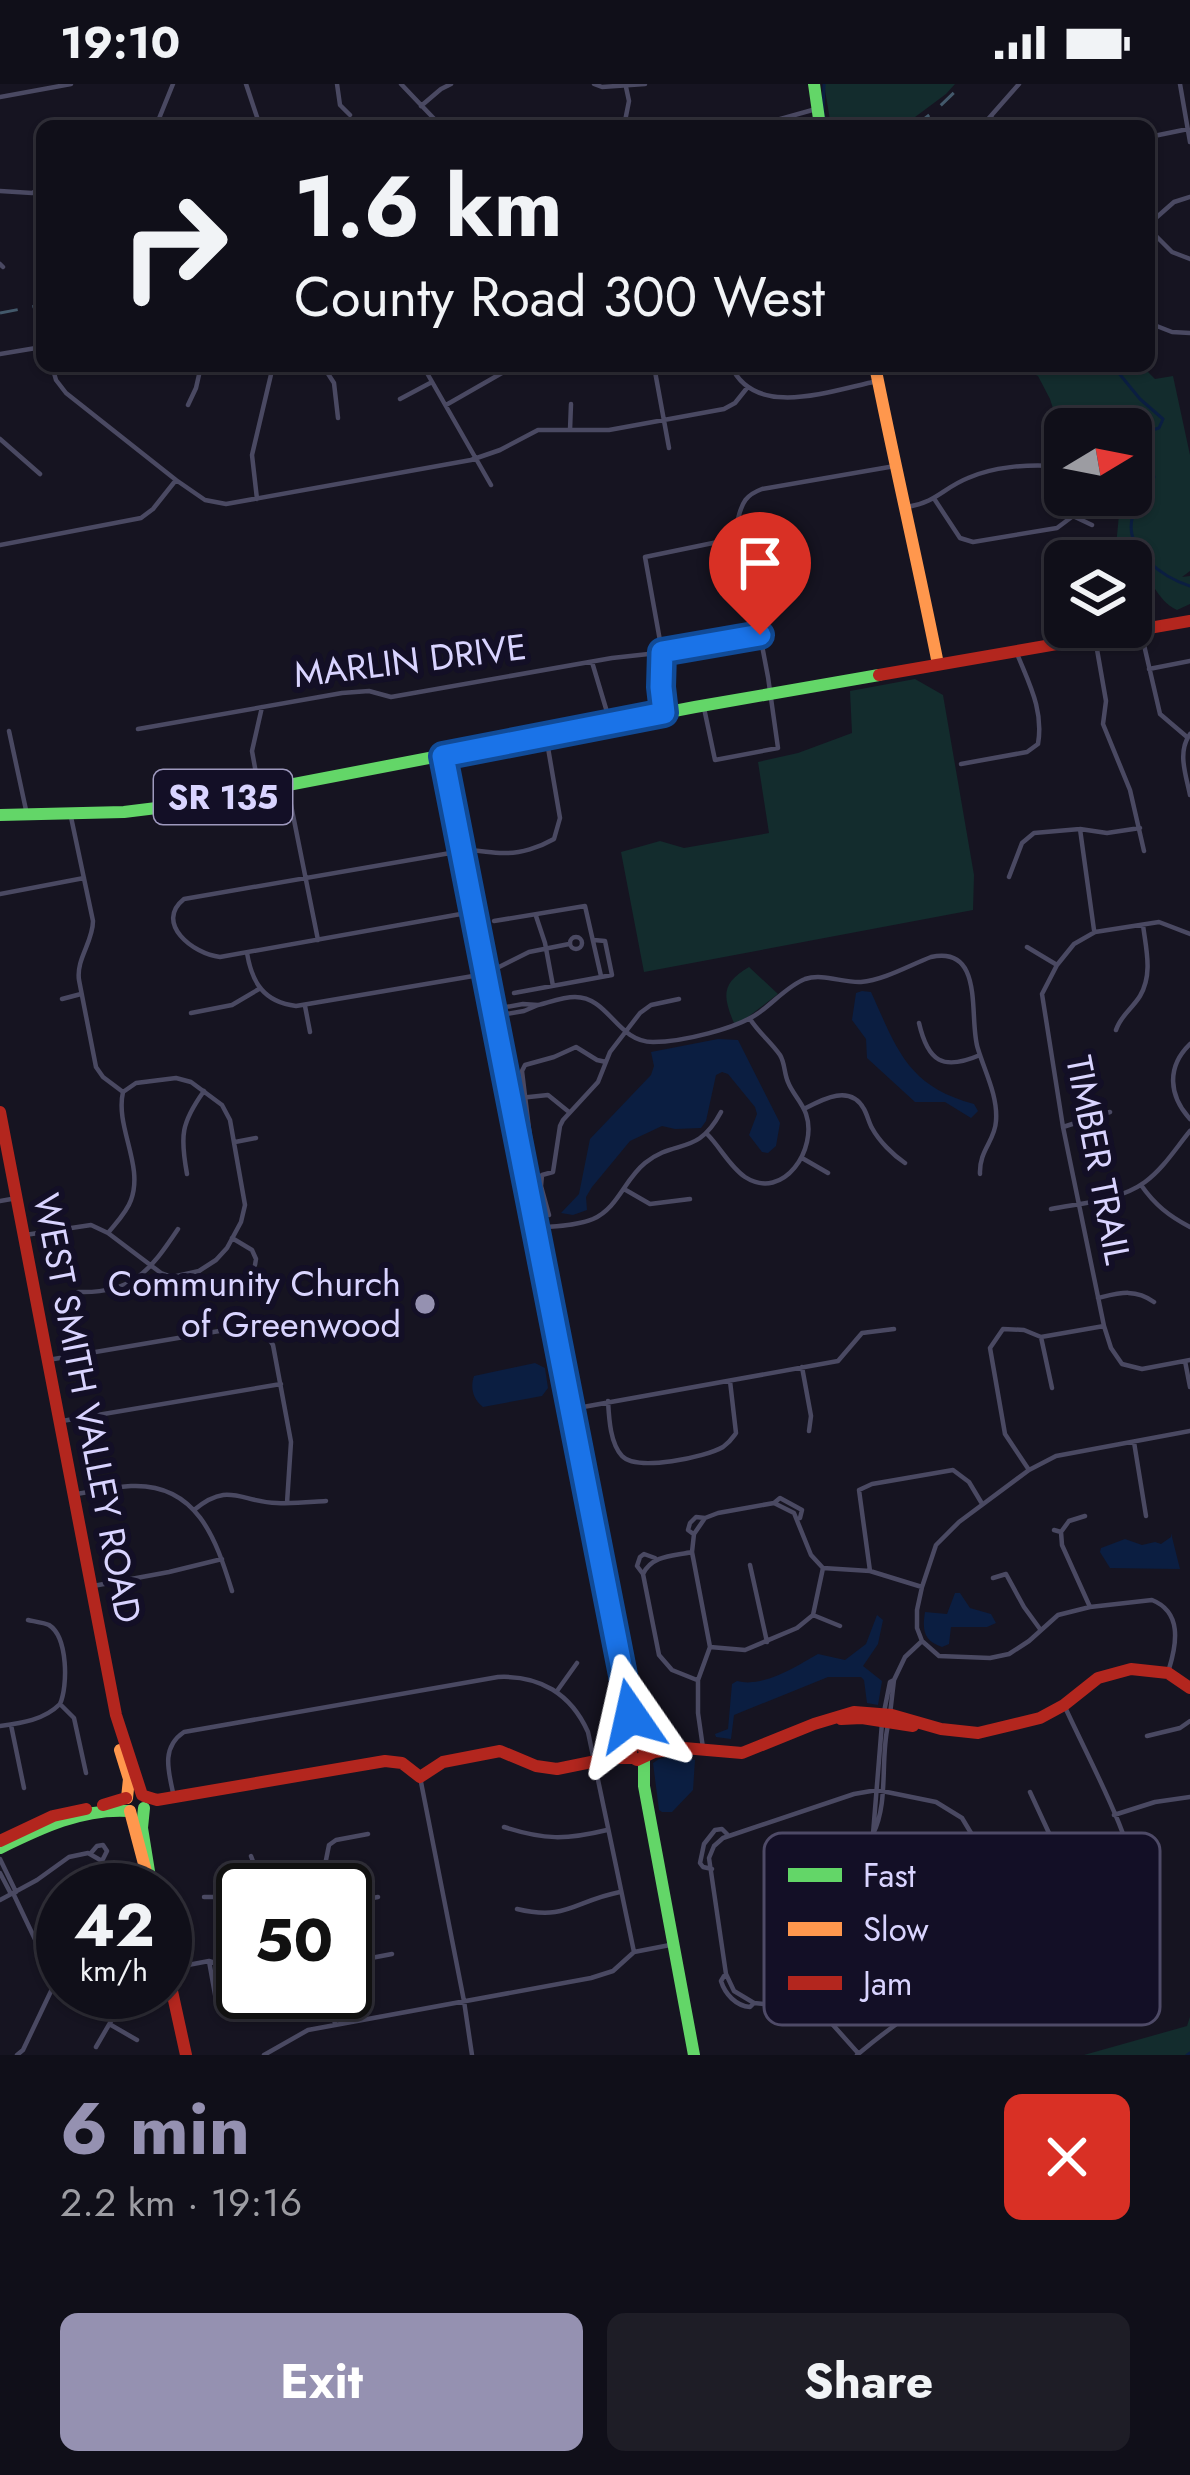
<!DOCTYPE html>
<meta charset="utf-8">
<style>
:root{--surface:#100f19;--page:#1e1d26;--text:#f1f3f6;--muted:#9c9ca2;--line:#302f38;--accent:#9591b1}
body{margin:0;font-family:Jost,sans-serif;background:var(--page);color:var(--text);height:100vh;display:flex;flex-direction:column;font-size:45px;white-space:nowrap}
*{box-sizing:border-box;margin:0}
p{font-size:39px;color:var(--muted)}
.icon{flex:none;width:66px;height:66px;fill:none;stroke:currentColor;stroke-width:2;stroke-linecap:round;stroke-linejoin:round}
.map{position:relative;height:1971px;overflow:hidden}
.panel{display:flex;flex-direction:column;background:var(--surface);flex:1}
.panel>*{flex:none}
.hud{position:absolute;left:36px;top:36px;width:1119px;height:252px;border-radius:18px;box-shadow:0 3px 9px #0004,0 0 0 3px var(--line);background:#100f19;color:var(--text);overflow:hidden}
.needle{width:78px;rotate:80deg}
.controls{position:absolute;left:1044px;top:324px;display:grid;gap:24px}
.controls a{display:grid;place-items:center;width:108px;height:108px;border-radius:18px;background:var(--surface);box-shadow:0 3px 9px #0004,0 0 0 3px var(--line);font-size:60px}
.speed{position:absolute;left:36px;top:1779px;display:flex;gap:24px;font-size:60px;font-weight:700;text-align:center}
.speed>*{display:grid;place-content:center;width:156px;height:156px;border-radius:50%;background:var(--surface);box-shadow:0 3px 9px #0004,0 0 0 3px var(--line);line-height:1}
.speed small{font-size:30px;font-weight:400}
.speed .limit{border:6px solid #111;border-radius:18px;background:#fff;color:#111}
.pin{position:absolute;display:grid;place-items:center;width:102px;height:102px;color:#fff;margin:-123px -51px;border-radius:50% 50% 50% 0;rotate:-45deg;box-shadow:0 0 12px #0007}
.pin .icon{rotate:45deg}
.me{position:absolute;width:132px;margin:-66px;rotate:349deg;stroke-linejoin:round;filter:drop-shadow(0 0 9px #0008)}
.turn{display:flex;align-items:center;gap:42px;height:252px;padding:0 60px;font-size:54px}
.turn .icon{width:156px;height:156px;stroke-width:2.5}
.turn b{display:block;font-size:84px;line-height:102px}
.round{display:grid;place-items:center;flex:none;width:126px;height:126px;border-radius:18px;background:var(--page)}
.head{display:flex;align-items:center;justify-content:space-between;height:204px;padding:0 60px}
h1{font-size:72px;font-weight:700;line-height:90px;color:var(--accent)}
.cta{display:flex;gap:24px;margin-top:auto;padding:24px 60px}
.cta a{flex:1;height:138px;border-radius:18px;background:var(--accent);color:#fff;font-size:48px;font-weight:700;line-height:138px;text-align:center}
.cta a+a{background:var(--page);color:var(--text)}
.status{display:flex;justify-content:space-between;align-items:center;height:84px;padding:0 60px;background:var(--surface);direction:ltr}
.status svg{height:33px;fill:currentColor}
.map>svg:first-child{display:block}
.green{fill:#132c2d}
.water{fill:#0b1e41}
.lines{fill:none;stroke-linecap:round;stroke-linejoin:round}
.stream{stroke:#0b1e41;stroke-width:3}
.street{stroke:#4a4962;stroke-width:4.5}
.fast{stroke:#63d668;stroke-width:12}
.slow{stroke:#ff974d;stroke-width:12}
.jam{stroke:#b3261e;stroke-width:12}
.rail{stroke:#43596b;stroke-width:3;stroke-dasharray:18 15;stroke-linecap:butt}
.route-casing{stroke:#114b97;stroke-width:30}
.route{stroke:#1a73e8;stroke-width:21}
.poi-dot{fill:#9591b1;stroke:#130f26;stroke-width:4.5}
.labels{text-anchor:middle;stroke-width:12;stroke-linejoin:round;paint-order:stroke}
.shield{fill:#130f26;stroke:#9e99be;stroke-width:3}
.shield-label{font-size:33px;font-weight:bold;fill:#d9d4ff}
.street-label{font-size:36px;fill:#d9d4ff;stroke:#130f26}
.poi-label{font-size:36px;fill:#d9d4ff;stroke:#130f26;text-anchor:end}
.key{fill:#130f26;stroke:#4e4a67;stroke-width:3}
.key-label{font-size:33px;fill:#d9d4ff}
</style>
<div class="status"><b>19:10</b><svg viewBox="0 0 49 12"><path d="M0 12V9h3v3zM5 12V6h3v6zM10 12V3h3v9zM15 12V0h3v12zM26 1h20v11H26zM47 4h2v5h-2z"/></svg></div>
<div class="map">
<svg width="1190" height="1971" viewBox="0 0 1190 1971">
<rect width="100%" height="100%" fill="#161421"/>
<!-- green -->
<path class="green" d="M824 0H955L946 10 903 42H831Z
M1015 282H1142L1155 295 1173 292 1190 371V487L1182 493 1190 492V520L1177 526C1156 517 1152 490 1131 480V477L1115 472 1119 431 1109 411H1131V345H1065V362L1050 315 1038 292Z
M915 595 943 611 974 791 973 826 644 888 621 768 660 757 684 764 769 749 758 678 798 669 852 649 850 607Z
M749 883 778 910 744 936 734 939C722 911 722 899 749 883Z
M1190 1933V1971H1084L1187 1942Z"/>
<!-- water -->
<path class="water" d="M862 907 871 908C897 965 907 1002 974 1020L978 1027 971 1034 945 1018H915L867 974 866 955 852 936 856 909Z
M718 955 738 956 780 1039 776 1062 768 1069 762 1068 749 1051 757 1030 755 1023 728 990 722 988 716 991 706 1037 701 1044 675 1045 662 1042 630 1057 592 1103 586 1113 587 1126 573 1131 561 1129 579 1110 590 1055 651 991 654 982 651 968Z
M535 1279 545 1284 548 1304 542 1312 483 1323C473 1315 470 1304 474 1292Z
M1171 1449 1180 1485 1110 1484 1100 1468 1101 1464 1125 1455 1142 1461 1155 1458 1161 1460 1171 1453Z
M955 1509H960L970 1524 991 1530 996 1539 987 1543H951L949 1560 942 1563C924 1557 922 1547 925 1528L947 1530Z
M877 1531 883 1536 878 1560 863 1582 882 1597 878 1621 867 1619 864 1596 861 1593H828L734 1631 731 1655 716 1653 715 1650 728 1645 732 1600 737 1597C763 1604 795 1583 818 1570L845 1576 866 1560Z
M681 1672 695 1676 693 1706 672 1728H662L659 1726 653 1679 659 1675Z"/>
<g class="lines">
<!-- stream -->
<path class="stream" d="M824 0 823 27 826 42
M1113 282 1140 315 1163 335 1159 344 1131 352
M1131 377 1150 380 1154 393C1147 407 1135 421 1132 435 1125 467 1164 494 1190 502
M1187 1971 1190 1969"/>
<!-- street -->
<path class="street" d="M246 0 260 42
M337 0 340 21 350 31
M401 0 441 42
M594 0 602 3 645 0
M1180 0 1190 58
M0 13 71 0
M421 22 441 5 451 0
M991 33 1000 42
M156 42 173 0
M624 42 629 17 626 3
M755 42 816 25
M982 42 1019 0
M1067 42 1077 37
M1149 53 1188 45
M0 107 32 109 42 104
M1149 140 1174 118 1190 113
M1149 145 1172 168 1190 175
M0 180 3 183
M1149 239 1172 248 1190 249
M0 270 42 263
M52 282 56 296 66 309 176 396
M323 282 334 299 338 334
M423 282 491 401
M654 282 669 364
M731 282C756 336 832 306 878 297
M400 315 432 298
M188 321 196 304 201 282
M446 321 514 282
M570 346 571 320
M0 355 40 390
M1071 411 1073 432
M257 415 252 371 273 282
M935 416 960 454 973 458 1057 444 1073 432
M907 423C937 418 943 404 968 394 992 383 1028 380 1054 382L1065 398
M1073 432 1092 441
M0 461 141 434 153 425 176 396 205 416 226 420 471 376 500 366 538 346H609L724 325 735 319 747 304
M1141 548 1160 630 1187 653
M1095 554 1106 617 1103 640 1130 706 1144 767
M592 578 610 638
M1149 585 1190 577
M704 624 715 676 778 664 768 593 738 435C742 418 746 411 762 405L895 382
M663 625 661 603 662 568 645 473 742 453
M138 645 342 609 369 607 391 613 612 574 685 566 760 551
M9 647 26 726
M1190 650C1177 668 1186 691 1190 711
M961 680 1027 668 1038 660C1044 625 1028 598 1016 567
M259 706 252 667 262 623
M288 706 318 856
M71 733 93 837C93 858 76 875 79 896L96 983 103 993 123 1008
M1080 745 1094 846
M1009 793 1022 759 1034 749 1080 745 1107 749 1140 744
M0 810 84 794
M472 828 220 873C193 870 154 839 184 815L462 767C477 765 488 769 503 769 520 770 540 763 554 755L560 734 546 652
M536 832 545 859 553 902
M494 837 585 822 601 892
M1190 850 1159 838 1095 848 1074 860 1057 881 1042 910 1063 1043 1104 1242 1111 1264 1122 1280 1142 1285 1190 1276
M570 859a6 6 0 1 1 12 0a6 6 0 1 1-12 0Z
M1027 863 1057 881
M247 869C252 899 264 918 296 922L485 890 529 868 569 860
M514 909 612 891 605 857 594 856
M62 915 81 910
M538 921C550 918 563 913 575 913 609 913 617 958 653 958 681 958 737 945 760 928 774 918 789 901 805 895 823 889 843 899 861 898 884 896 910 881 931 873 986 861 968 936 978 965 985 988 998 1012 996 1037 995 1057 979 1066 980 1090
M305 922 310 948
M191 929 232 921 259 905
M494 932 524 927 538 921 523 920 495 925
M919 939C928 978 943 987 980 971
M1116 946C1121 931 1132 925 1140 912 1153 890 1146 865 1143 841
M1190 960C1166 983 1169 1012 1190 1035
M510 1015 548 1011 569 1028
M804 1025C823 1015 850 1000 864 1025 867 1030 869 1039 872 1044 879 1057 893 1071 905 1079
M1063 1043 1110 1028
M708 1051C720 1063 730 1083 745 1093 784 1118 818 1064 806 1030 802 1018 792 1009 788 998 784 989 785 979 780 971 771 958 759 949 750 935
M530 1053 522 987 525 981 554 973 576 963 597 976 606 978
M235 1058 256 1054
M802 1074 828 1089
M187 1090C180 1052 181 1039 204 1007
M1141 1101C1155 1121 1169 1132 1190 1143
M624 1105 650 1120 690 1115
M0 1117 17 1114
M1051 1125C1082 1119 1119 1117 1145 1098 1163 1085 1176 1064 1190 1047
M549 1131 541 1102 542 1091 553 1088 560 1042 563 1036 598 998 610 968 640 929 651 921 679 915
M536 1144C554 1142 576 1142 593 1135 618 1124 624 1096 645 1079 676 1054 697 1073 721 1028
M108 1149C116 1139 127 1128 131 1116 144 1081 115 1043 123 1008
M25 1151 91 1141 108 1149 161 1189 172 1193 199 1187 216 1176 227 1164 241 1138 245 1121 230 1036 222 1021 191 998 176 994 136 999 123 1008
M232 1154 252 1166 256 1175 255 1181
M78 1208C132 1210 150 1187 178 1145
M1098 1214C1119 1209 1135 1204 1154 1218
M1041 1253 1052 1304
M48 1276 243 1243H255L264 1247 273 1261 291 1358 287 1419
M1185 1277 1190 1303
M802 1283 811 1332 809 1347
M608 1317C609 1334 610 1359 622 1372 637 1388 706 1373 723 1363 730 1358 731 1356 736 1349L730 1297
M572 1325 838 1277 862 1249 894 1245
M62 1337 281 1300
M1134 1358 1146 1432
M1029 1386 1005 1350 990 1264 1003 1245 1024 1246 1041 1253 1104 1242
M75 1410C94 1408 112 1403 131 1402 197 1399 216 1455 232 1507
M774 1419 780 1414 802 1426 800 1434
M194 1426C229 1397 240 1418 277 1419 293 1420 310 1418 326 1417
M1054 1446 1061 1448 1069 1437 1085 1432
M1061 1448 1062 1461 1090 1523
M692 1449 688 1446 690 1439 696 1433 705 1434
M692 1468C673 1472 652 1471 643 1490L659 1571 672 1586 697 1596
M750 1481 767 1558
M870 1487 859 1406 872 1400 953 1386 969 1398 981 1418
M643 1490 637 1482 640 1473 644 1470 655 1474
M993 1494 1006 1490 1024 1523 1040 1545
M93 1502 169 1488 222 1475
M813 1531 840 1542
M28 1536C32 1537 45 1539 49 1541 68 1553 68 1602 60 1620
M710 1563 745 1566 797 1544 813 1531 823 1484
M1169 1585C1177 1559 1182 1528 1152 1516L1090 1523 1058 1531 1029 1557 1009 1570 990 1574 939 1572 922 1557 917 1544V1526L922 1503 936 1461 959 1438 1029 1386 1056 1372 1190 1347
M557 1607 577 1579
M60 1620 74 1634 86 1689
M884 1628 890 1598 894 1596 905 1573 922 1557
M890 1630 894 1596
M882 1639 873 1750C889 1718 880 1676 888 1641
M11 1641 24 1704
M0 1642C22 1639 44 1636 60 1620
M1147 1652 1180 1644 1190 1637
M703 1664 698 1629V1596L710 1563 692 1468 694 1450 705 1434 718 1429 774 1419 794 1429 811 1471 823 1484 870 1487 922 1503
M420 1693 464 1917 472 1971
M1030 1708 1067 1788 1085 1880
M174 1713C169 1689 160 1664 184 1648L498 1593C540 1591 571 1610 588 1648L634 1868
M1114 1731 1155 1718 1190 1713
M504 1743C544 1756 566 1756 607 1746
M872 1752C869 1772 864 1791 864 1811 863 1853 890 1892 911 1927
M90 1770 97 1762 103 1761 107 1767 102 1777
M0 1775 16 1808
M712 1785 703 1783 700 1779 704 1760 715 1746 722 1745 727 1750
M866 1788C909 1798 918 1794 938 1837
M0 1789 11 1810
M251 1806 254 1780 251 1772
M320 1806 329 1761 336 1756 368 1750
M790 1806C800 1864 821 1850 868 1842
M13 1809 51 1889 52 1905 23 1966 17 1971
M204 1813H243
M0 1816 37 1796 69 1773 88 1769 102 1777 108 1806
M345 1819 378 1813
M517 1825C567 1837 574 1817 620 1808
M35 1854 63 1842
M209 1877 216 1916
M345 1879 392 1870
M167 1885 209 1877 243 1888
M724 1892 721 1897C725 1910 736 1922 750 1923L754 1919
M329 1908 335 1940
M111 1941 137 1956
M96 1963 128 1908
M858 1969 825 1932 806 1924 754 1919 734 1907 726 1890 709 1774 714 1762 723 1754 854 1710 877 1706 936 1718 962 1734 977 1759 1000 1808 1016 1888
M264 1971 308 1946 591 1894 613 1887 634 1868 670 1861
M857 1971C907 1929 951 1899 1018 1888 1048 1883 1090 1884 1118 1877 1133 1872 1145 1860 1147 1844 1147 1836 1144 1825 1143 1817 1130 1749 1093 1684 1064 1621"/>
<!-- fast -->
<path class="fast" d="M814 0 820 42
M443 672 563 1283
M0 731 124 728 189 720 695 623 879 591
M644 1673V1702L694 1971
M144 1724 142 1744 152 1806
M0 1764C41 1744 82 1724 129 1727"/>
<!-- slow -->
<path class="slow" d="M875 282C895 382 918 480 938 580
M563 1283 631 1632 632 1661
M120 1666 129 1695 127 1714
M130 1727 148 1795"/>
<!-- jam -->
<path class="jam" d="M879 591 1190 537
M0 1028 116 1631 142 1711
M841 1635 862 1634 913 1642
M646 1670 641 1659 633 1660 630 1672 637 1676 654 1668 684 1664 742 1669 814 1640 854 1628 892 1631 941 1645 978 1649 1040 1634 1064 1621 1098 1594 1131 1585 1168 1589 1190 1604
M144 1712 157 1716 385 1677 402 1679 420 1693 443 1678 500 1667 536 1682 557 1685 611 1674H631
M103 1721 126 1714
M0 1757 53 1732 86 1725
M165 1875 186 1971"/>
<!-- rail -->
<path class="rail" d="M915 42 937 25 963 0
M0 229 42 221"/>
</g>
<g class="lines">
<!-- route casing -->
<g class="route-casing">
<path id="route" d="M631 1632 443 672 664 629 661 603 662 568 760 551"/>
</g>
<!-- route -->
<use href="#route" class="route"/>
</g>
<!-- markers -->
<circle class="poi-dot" cx="425" cy="1220" r="12"/>
<g class="labels">
<!-- shield labels -->
<rect class="shield" x="154" y="686" width="138" height="54" rx="9"/>
<g class="shield-label">
<text x="223" y="725">SR 135</text>
</g>
<!-- street labels -->
<g class="street-label">
<text transform="translate(410 576) rotate(-7)" y="13">MARLIN DRIVE</text>
<text transform="translate(1099 1076) rotate(79)" y="13">TIMBER TRAIL</text>
<text transform="translate(88 1324) rotate(79)" y="13">WEST SMITH VALLEY ROAD</text>
</g>
<!-- poi labels -->
<g class="poi-label">
<text x="401" y="1212">Community Church<tspan x="401" dy="41">of Greenwood</tspan></text>
</g>
</g>
<!-- legend -->
<rect x="764" y="1749" width="396" height="192" rx="18" class="key"/>
<rect x="788" y="1784" width="54" height="14" fill="#63d668"/>
<rect x="788" y="1838" width="54" height="14" fill="#ff974d"/>
<rect x="788" y="1892" width="54" height="14" fill="#b3261e"/>
<g class="key-label">
<text x="863" y="1803">Fast</text>
<text x="863" y="1857">Slow</text>
<text x="863" y="1911">Jam</text>
</g>
</svg>
<div class="controls">
<a><svg class="needle" viewBox="-14 -14 28 28"><path d="M0-13l5 13h-10z" fill="#e53935"/><path d="M0 13l5-13h-10z" fill="#9c9ca2"/></svg></a>
<a><svg class="icon" aria-label="layers" viewBox="0 0 24 24"><path d="M12 4l9 5-9 5-9-5zM3 14l9 5 9-5"/></svg></a>
</div>
<div class="speed"><div>42<small>km/h</small></div><div class="limit">50</div></div>
<div class="pin" style="left:760px;top:551px;background:#d93025"><svg class="icon" aria-label="arrive" viewBox="0 0 24 24"><path d="M6 21V4h12l-3 4 3 4H6"/></svg></div>
<svg class="me" style="left:631px;top:1632px" viewBox="-20 -20 40 40"><path d="M0-17L14 15 0 8-14 15z" fill="#1a73e8" stroke="#fff" stroke-width="4"/></svg>
<div class="hud">
<div class="turn"><svg class="icon" aria-label="right" viewBox="0 0 24 24"><path d="M7 20v-9h11M14 6l5 5-5 5"/></svg><div><b>1.6 km</b>County Road 300 West</div></div>
</div>
</div>
<section class="panel">
<div class="head"><div><h1>6 min</h1><p>2.2 km · 19:16</p></div><a class="round" style="background:#d93025;color:#fff"><svg class="icon" aria-label="close" viewBox="0 0 24 24"><path d="M6 6l12 12M18 6L6 18"/></svg></a></div>
<div class="cta"><a>Exit</a><a>Share</a></div>
</section>
